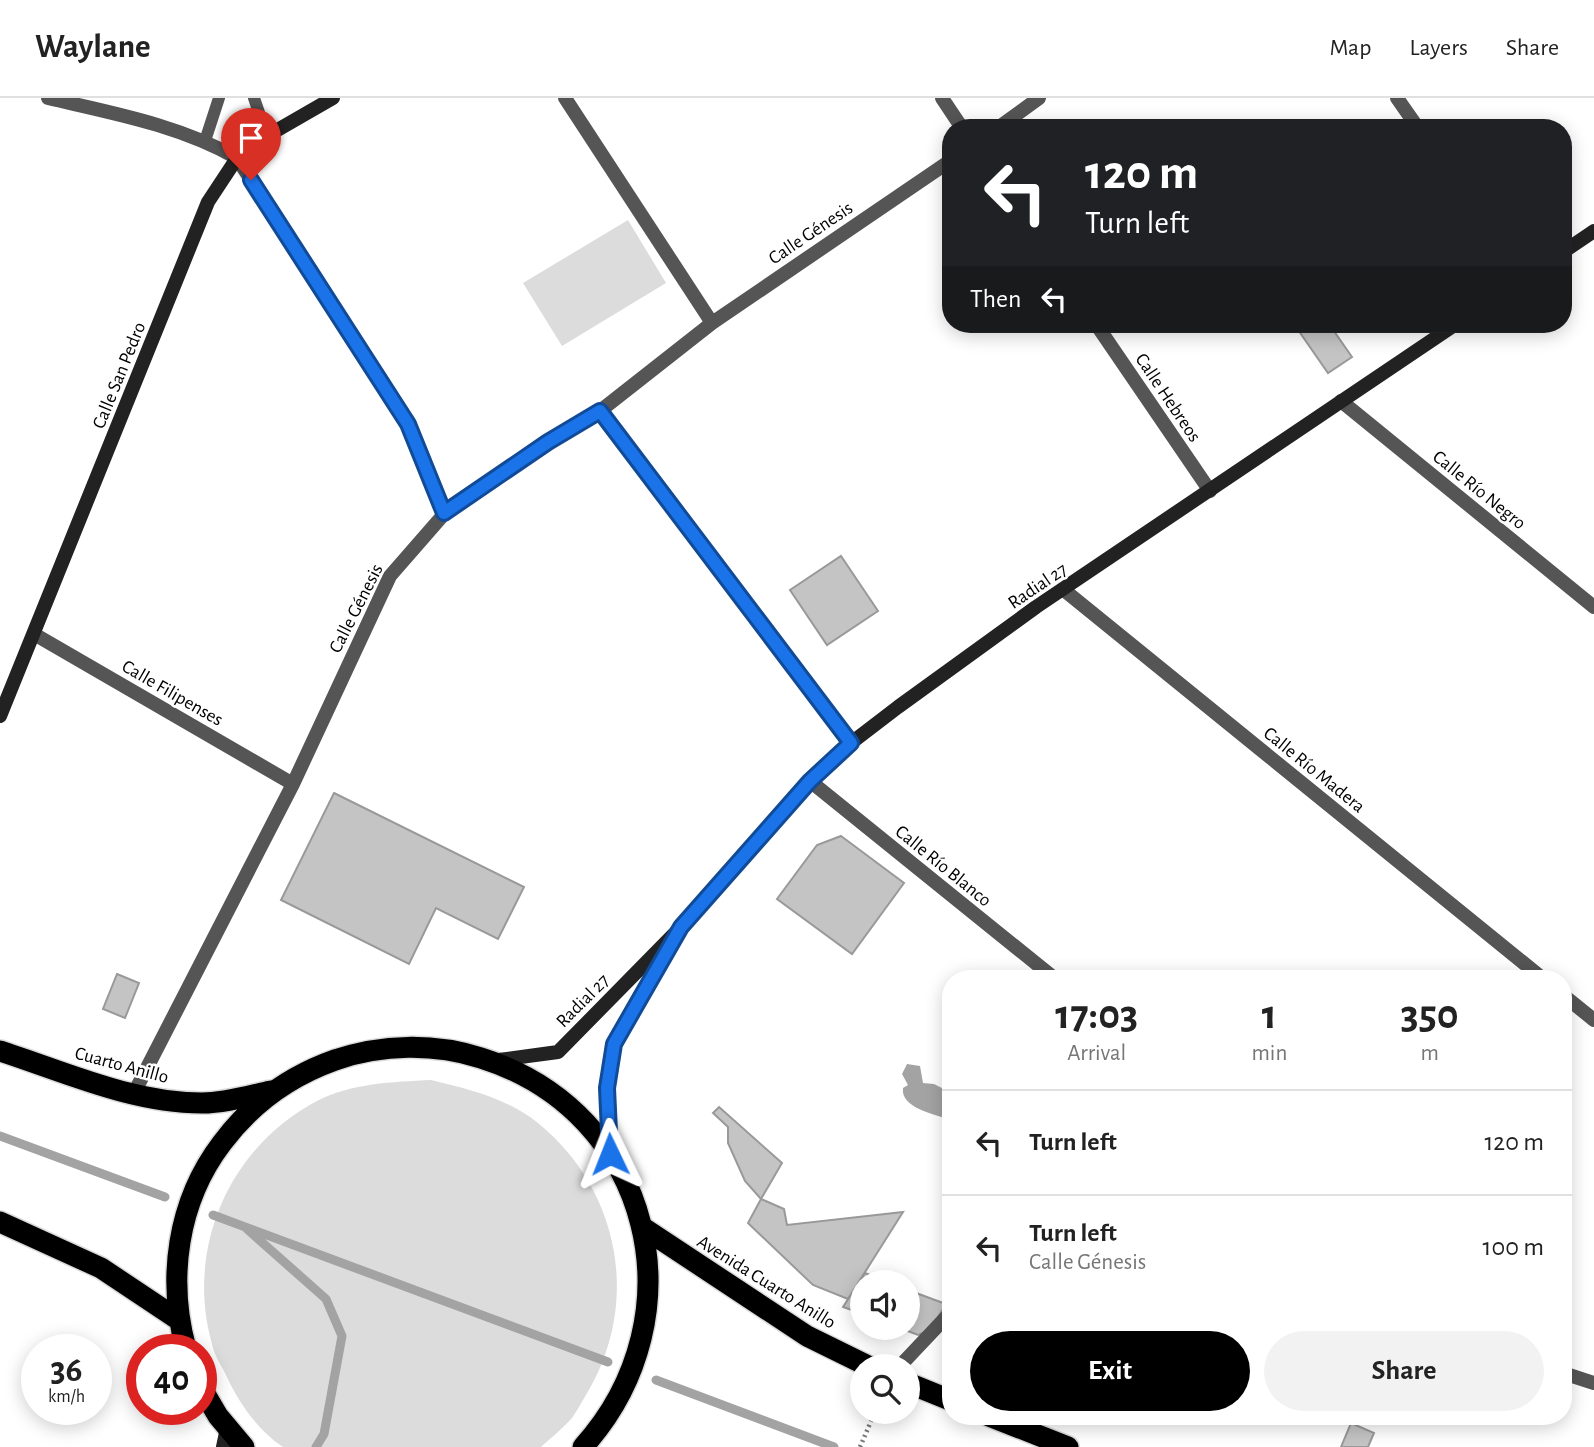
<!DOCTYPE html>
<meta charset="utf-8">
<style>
:root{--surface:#fff;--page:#f2f2f2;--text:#222;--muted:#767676;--line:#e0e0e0;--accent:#000}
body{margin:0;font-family:"Alegreya Sans",sans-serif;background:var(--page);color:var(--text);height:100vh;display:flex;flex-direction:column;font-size:26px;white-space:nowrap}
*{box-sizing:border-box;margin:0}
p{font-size:23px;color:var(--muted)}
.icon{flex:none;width:38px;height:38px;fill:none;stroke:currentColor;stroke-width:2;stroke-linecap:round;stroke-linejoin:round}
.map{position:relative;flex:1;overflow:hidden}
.panel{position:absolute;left:942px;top:872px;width:630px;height:455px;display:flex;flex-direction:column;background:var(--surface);border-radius:28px;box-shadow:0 4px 18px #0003}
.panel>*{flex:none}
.guide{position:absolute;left:942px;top:21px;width:630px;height:214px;border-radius:28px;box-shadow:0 4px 18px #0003;background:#202124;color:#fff;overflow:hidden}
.tools{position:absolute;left:850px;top:1172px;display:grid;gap:14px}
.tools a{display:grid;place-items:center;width:70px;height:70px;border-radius:50%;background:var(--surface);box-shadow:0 4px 18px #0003;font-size:35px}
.speed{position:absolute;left:21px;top:1236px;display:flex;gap:14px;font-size:35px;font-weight:700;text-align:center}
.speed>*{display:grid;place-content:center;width:91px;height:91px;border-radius:50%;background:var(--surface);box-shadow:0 4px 18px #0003;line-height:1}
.speed small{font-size:18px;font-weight:400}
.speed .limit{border:10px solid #d22;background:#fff;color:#111}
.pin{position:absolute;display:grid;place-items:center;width:60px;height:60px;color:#fff;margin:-72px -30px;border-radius:50% 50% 50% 0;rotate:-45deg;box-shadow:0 0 7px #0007}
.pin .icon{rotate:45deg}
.me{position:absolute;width:77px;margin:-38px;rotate:358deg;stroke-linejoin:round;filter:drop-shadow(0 0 5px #0008)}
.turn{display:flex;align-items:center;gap:24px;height:147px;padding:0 28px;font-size:32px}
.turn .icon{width:91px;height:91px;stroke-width:2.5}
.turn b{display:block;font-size:49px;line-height:60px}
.then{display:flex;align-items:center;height:66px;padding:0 28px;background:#0003;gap:14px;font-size:26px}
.eta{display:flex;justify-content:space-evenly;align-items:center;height:119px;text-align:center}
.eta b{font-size:42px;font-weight:700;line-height:49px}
.cta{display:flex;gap:14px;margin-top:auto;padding:14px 28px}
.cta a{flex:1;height:80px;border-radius:42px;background:var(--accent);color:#fff;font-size:28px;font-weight:700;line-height:80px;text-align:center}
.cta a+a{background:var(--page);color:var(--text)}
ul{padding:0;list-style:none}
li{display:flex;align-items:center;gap:21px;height:105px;padding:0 28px;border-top:2px solid var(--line)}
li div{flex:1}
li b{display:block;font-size:26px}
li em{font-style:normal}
header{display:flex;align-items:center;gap:42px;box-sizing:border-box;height:98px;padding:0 35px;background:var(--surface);border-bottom:2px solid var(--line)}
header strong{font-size:33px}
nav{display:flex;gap:38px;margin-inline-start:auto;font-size:24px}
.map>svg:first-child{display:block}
.green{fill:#dcdcdc}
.water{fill:#a3a3a3}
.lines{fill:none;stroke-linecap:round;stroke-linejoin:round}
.stream{stroke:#a3a3a3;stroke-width:9}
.building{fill:#c4c4c4;stroke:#999;stroke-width:2}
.highway-casing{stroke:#dbdbdb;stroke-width:24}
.path{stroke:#777;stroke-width:4.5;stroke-dasharray:2 3.5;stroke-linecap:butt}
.lane{stroke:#555;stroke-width:12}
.street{stroke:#555;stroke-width:14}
.secondary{stroke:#222;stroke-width:14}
.highway{stroke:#000;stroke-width:21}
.route-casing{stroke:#114b97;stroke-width:18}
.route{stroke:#1a73e8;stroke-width:12}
.labels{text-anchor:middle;stroke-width:5;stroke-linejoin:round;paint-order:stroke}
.street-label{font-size:19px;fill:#000;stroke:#fff}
</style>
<header>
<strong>Waylane</strong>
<nav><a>Map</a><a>Layers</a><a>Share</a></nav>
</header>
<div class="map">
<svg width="1594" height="1349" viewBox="0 0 1594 1349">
<rect width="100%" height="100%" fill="#fff"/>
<!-- green -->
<path class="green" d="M628 122 666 185 562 248 523 185Z
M431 982C468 991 507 1000 538 1025 621 1093 641 1206 586 1297 581 1305 577 1313 572 1320 563 1330 551 1340 541 1349H283C257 1332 237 1302 225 1275 220 1266 214 1256 212 1246 185 1151 229 1049 317 1003 352 985 392 984 431 982Z"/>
<!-- water -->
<path class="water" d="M907 966 920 968 923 985 934 986 950 994V1022C935 1016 900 1010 903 990L908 987 902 976Z"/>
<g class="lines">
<!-- stream -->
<path class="stream" d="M0 1038 165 1099
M213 1117 608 1264
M247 1131 326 1201 342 1238 324 1336 316 1349
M656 1282 834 1349"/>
</g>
<!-- building -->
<path class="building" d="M1294 226H1329L1352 259 1328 275Z
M841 458 878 513 827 547 790 492Z
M334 695 524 789 498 841 436 810 409 866 281 802Z
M841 738 904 785 852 856 777 801 817 747Z
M117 876 139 885 125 920 103 911Z
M719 1009 782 1065 761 1101 745 1083 728 1045V1029L713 1015Z
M761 1101 784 1111 787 1127 903 1114 848 1201 813 1187 748 1125Z
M865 1175 890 1185H863V1216L843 1209Z
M908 1192 946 1206 930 1232 918 1237 900 1230H908Z
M1351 1325 1374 1335 1368 1349H1341Z"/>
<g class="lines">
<!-- highway casing -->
<g class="highway-casing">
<path id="highway" d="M0 953C65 974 132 1005 202 1005 225 1005 248 998 271 993
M0 1124 101 1170 179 1222
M642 1129 807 1238 870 1269
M186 1251C167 1181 177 1104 222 1045 251 1006 290 978 335 962 382 946 434 945 481 960 653 1014 701 1218 583 1349
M908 1285 950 1302
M201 1289 218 1318 244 1349
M989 1318 1068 1349"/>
</g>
<!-- path -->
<path class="path" d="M860 1349 875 1314"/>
<!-- lane -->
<path class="lane" d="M254 0 267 38
M205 43 219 0"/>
<!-- street -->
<path class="street" d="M48 0C112 15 179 27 237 60L408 326 445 415
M565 0 712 225
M942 0 962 30
M1397 0 1418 30
M998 30 1039 0
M1096 226 1210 393
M1341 303 1594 509
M600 313 851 645
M1064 492 1542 880
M34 536 293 686
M810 683 1054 880
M1563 897 1594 922
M133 997 293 686 390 478 445 415 548 344 600 313 712 225 950 63
M899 1269 950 1215
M1563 1275 1594 1285"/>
<!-- secondary -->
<path class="secondary" d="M1563 154 1594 133
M0 618 208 104 237 60 267 38 333 0
M491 963 558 954 681 829 810 683 851 645 898 609 1036 509 1456 226
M610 1056 607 990 614 946 670 849
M223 1349 227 1330"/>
<!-- highway -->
<use href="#highway" class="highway"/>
</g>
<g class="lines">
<!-- route casing -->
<g class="route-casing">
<path id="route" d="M251 82 408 326 444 415 548 344 600 313 851 645 810 683 681 829 614 946 607 990 610 1056"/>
</g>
<!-- route -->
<use href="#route" class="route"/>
</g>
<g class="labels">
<!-- street labels -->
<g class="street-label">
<text transform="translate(810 134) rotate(-34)" y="7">Calle Génesis</text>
<text transform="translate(118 277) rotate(-68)" y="7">Calle San Pedro</text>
<text transform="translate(1169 299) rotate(56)" y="7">Calle Hebreos</text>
<text transform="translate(1480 391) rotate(39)" y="7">Calle Río Negro</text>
<text transform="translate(1037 487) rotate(-34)" y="7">Radial 27</text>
<text transform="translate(355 510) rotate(-63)" y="7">Calle Génesis</text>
<text transform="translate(173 594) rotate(30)" y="7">Calle Filipenses</text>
<text transform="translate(1315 671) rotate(39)" y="7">Calle Río Madera</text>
<text transform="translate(944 767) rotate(39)" y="7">Calle Río Blanco</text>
<text transform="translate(582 902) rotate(-45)" y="7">Radial 27</text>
<text transform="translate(122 966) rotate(15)" y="7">Cuarto Anillo</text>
<text transform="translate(767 1183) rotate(32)" y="7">Avenida Cuarto Anillo</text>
</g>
</g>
</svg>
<div class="tools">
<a><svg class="icon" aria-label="sound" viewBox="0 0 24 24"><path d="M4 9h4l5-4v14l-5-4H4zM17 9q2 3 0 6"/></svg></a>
<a><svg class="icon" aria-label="search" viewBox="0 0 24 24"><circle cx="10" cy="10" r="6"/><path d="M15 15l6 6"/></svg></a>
</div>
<div class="speed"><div>36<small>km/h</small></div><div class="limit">40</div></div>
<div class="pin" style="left:251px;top:82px;background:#d93025"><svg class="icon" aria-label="arrive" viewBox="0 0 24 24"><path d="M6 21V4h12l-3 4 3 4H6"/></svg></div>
<svg class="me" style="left:610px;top:1056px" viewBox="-20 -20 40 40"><path d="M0-17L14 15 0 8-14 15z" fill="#1a73e8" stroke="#fff" stroke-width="4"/></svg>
<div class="guide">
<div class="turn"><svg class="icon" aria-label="left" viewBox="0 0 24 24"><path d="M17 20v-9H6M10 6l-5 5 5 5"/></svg><div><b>120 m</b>Turn left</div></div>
<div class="then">Then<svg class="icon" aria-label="left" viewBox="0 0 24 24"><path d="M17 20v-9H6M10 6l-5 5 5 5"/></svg></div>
</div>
<section class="panel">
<div class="eta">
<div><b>17:03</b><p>Arrival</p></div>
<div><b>1</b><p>min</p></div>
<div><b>350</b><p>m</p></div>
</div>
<ul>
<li><svg class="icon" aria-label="left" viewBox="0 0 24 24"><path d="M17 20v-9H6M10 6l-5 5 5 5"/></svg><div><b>Turn left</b></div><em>120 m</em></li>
<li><svg class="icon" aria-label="left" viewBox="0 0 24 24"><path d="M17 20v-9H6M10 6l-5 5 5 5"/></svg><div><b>Turn left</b><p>Calle Génesis</p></div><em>100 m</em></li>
</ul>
<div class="cta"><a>Exit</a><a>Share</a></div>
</section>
</div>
